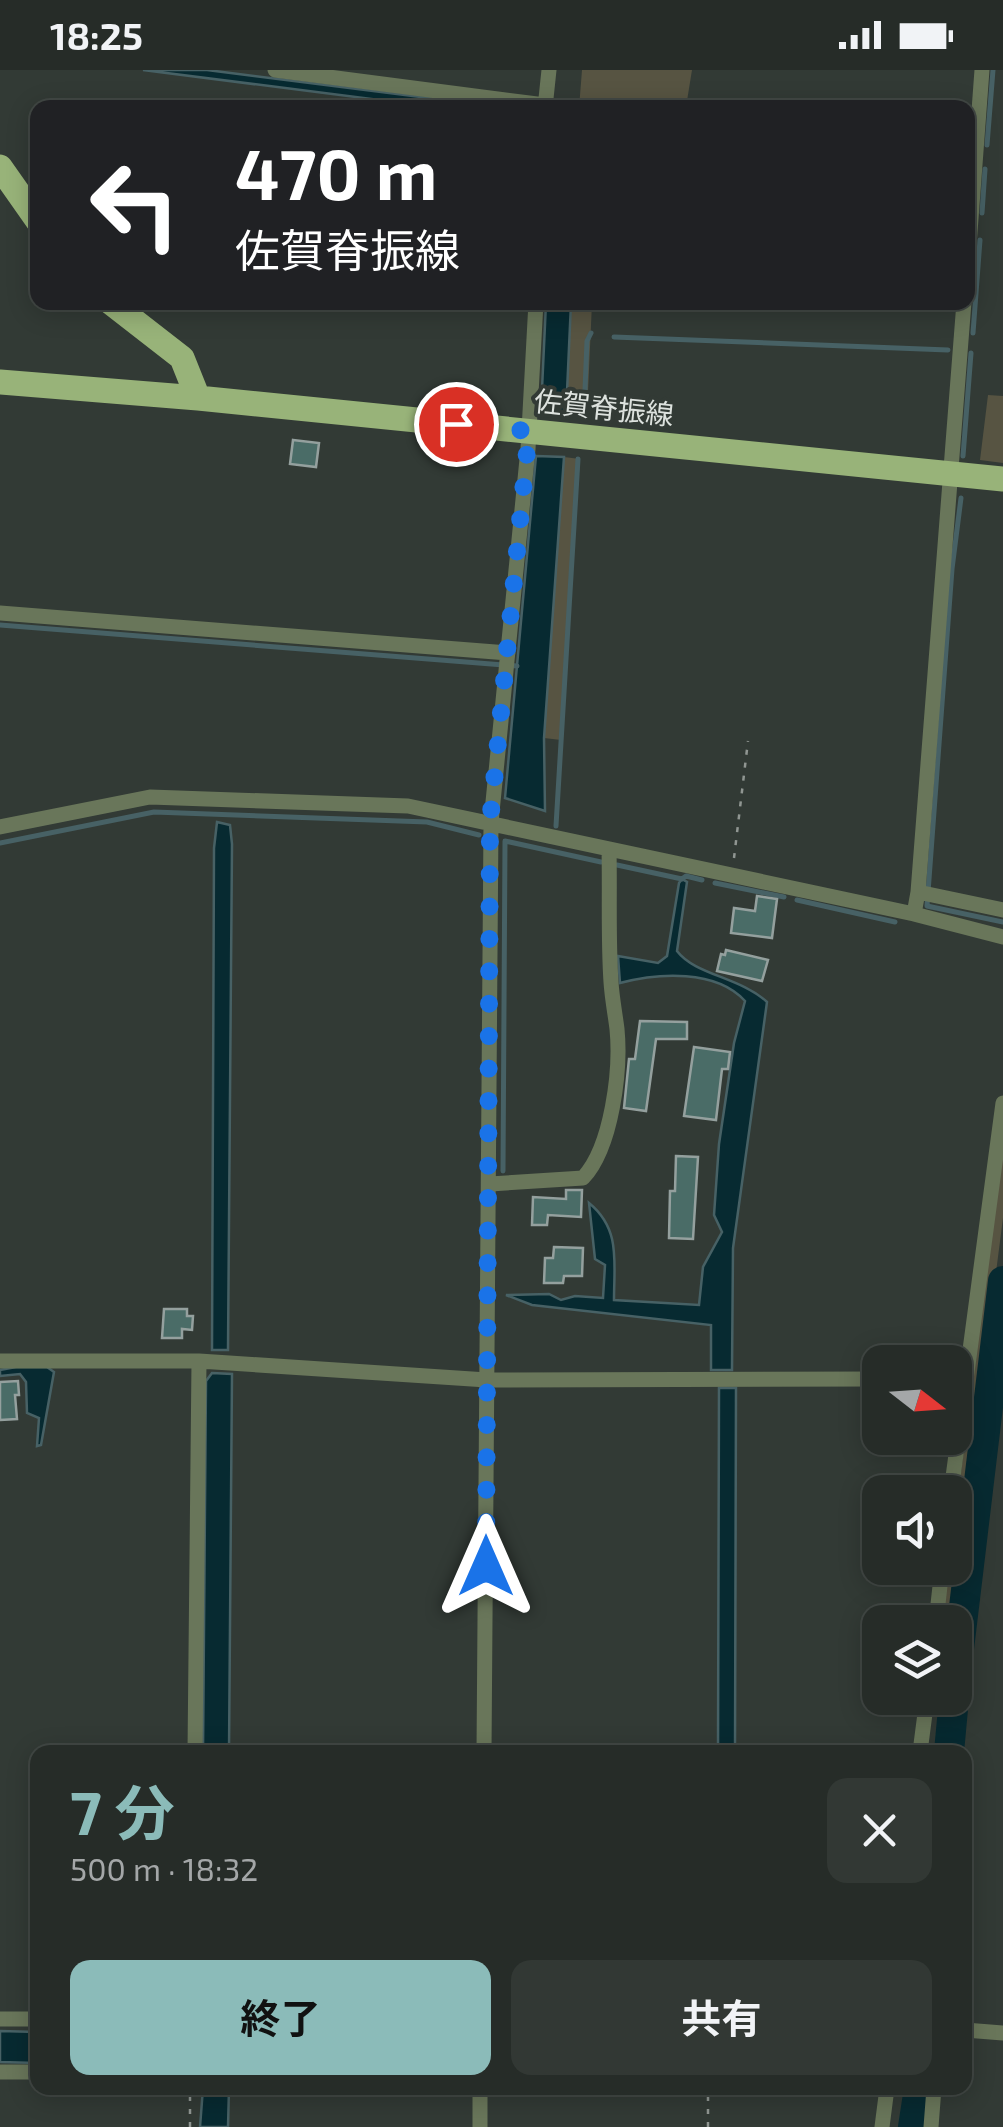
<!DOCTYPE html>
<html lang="ja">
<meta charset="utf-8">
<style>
:root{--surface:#262c28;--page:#323834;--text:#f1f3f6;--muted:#a4a7a8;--line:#424845;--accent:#8bbbb9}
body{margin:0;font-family:"Exo 2","Noto Sans JP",sans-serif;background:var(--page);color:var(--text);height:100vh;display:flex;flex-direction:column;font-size:38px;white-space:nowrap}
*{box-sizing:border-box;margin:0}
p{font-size:32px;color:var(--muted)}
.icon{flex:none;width:55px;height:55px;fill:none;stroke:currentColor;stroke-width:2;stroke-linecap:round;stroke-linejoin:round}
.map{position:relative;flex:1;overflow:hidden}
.panel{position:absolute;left:30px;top:1675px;width:942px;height:350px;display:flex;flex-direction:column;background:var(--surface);border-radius:20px;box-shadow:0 5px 25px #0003,0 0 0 2px var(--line)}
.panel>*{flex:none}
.top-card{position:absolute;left:30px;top:30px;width:945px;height:210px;border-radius:20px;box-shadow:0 5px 25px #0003,0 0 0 2px var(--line);background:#202124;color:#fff;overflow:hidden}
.needle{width:65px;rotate:107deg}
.controls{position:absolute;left:862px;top:1275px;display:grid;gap:20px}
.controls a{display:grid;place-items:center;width:110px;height:110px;border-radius:20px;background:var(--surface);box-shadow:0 5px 25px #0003,0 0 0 2px var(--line);font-size:50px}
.pin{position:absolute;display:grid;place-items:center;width:85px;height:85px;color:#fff;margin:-42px;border:5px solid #fff;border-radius:50%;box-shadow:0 2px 10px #0007}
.me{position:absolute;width:110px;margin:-55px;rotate:0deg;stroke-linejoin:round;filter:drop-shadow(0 0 8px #0008)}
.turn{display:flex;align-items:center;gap:35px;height:210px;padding:0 40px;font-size:45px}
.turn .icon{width:130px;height:130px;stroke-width:2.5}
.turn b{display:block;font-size:70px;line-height:85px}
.round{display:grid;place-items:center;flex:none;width:105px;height:105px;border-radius:20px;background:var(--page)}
.overview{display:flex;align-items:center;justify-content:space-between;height:170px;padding:0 40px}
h1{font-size:60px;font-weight:700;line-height:75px;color:var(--accent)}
.action{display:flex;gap:20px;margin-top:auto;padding:20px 40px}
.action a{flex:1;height:115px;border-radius:20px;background:var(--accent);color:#111;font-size:40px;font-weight:700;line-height:115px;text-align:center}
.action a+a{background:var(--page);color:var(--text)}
.status{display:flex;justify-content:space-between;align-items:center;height:70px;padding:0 50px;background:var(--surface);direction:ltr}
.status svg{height:28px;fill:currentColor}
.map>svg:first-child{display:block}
.green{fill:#575442}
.water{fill:#072a31;stroke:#476165;stroke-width:2.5}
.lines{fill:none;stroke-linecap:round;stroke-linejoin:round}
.stream{stroke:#476165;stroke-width:5}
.river{stroke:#072a31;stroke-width:30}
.building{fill:#4a6c67;stroke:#94a09e;stroke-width:2.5}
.path{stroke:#909692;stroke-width:2.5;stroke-dasharray:5 8;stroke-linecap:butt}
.street{stroke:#69765a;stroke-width:15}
.primary{stroke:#98b379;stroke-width:25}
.route{stroke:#1a73e8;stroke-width:18;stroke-dasharray:0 32.4}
.labels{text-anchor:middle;stroke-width:8;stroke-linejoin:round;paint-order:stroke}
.street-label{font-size:28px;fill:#dde2de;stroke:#323a35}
</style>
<div class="status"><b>18:25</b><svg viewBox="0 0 49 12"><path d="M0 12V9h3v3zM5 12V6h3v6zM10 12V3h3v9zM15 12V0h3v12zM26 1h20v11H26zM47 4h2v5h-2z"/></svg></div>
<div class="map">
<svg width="1003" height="2057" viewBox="0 0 1003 2057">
<rect width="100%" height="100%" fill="#323a35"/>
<!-- green -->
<path class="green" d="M582 0H692L686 37 579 38Z
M571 233H592L587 344H566Z
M988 325 1003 326V393L980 390Z
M564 387 580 389 561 670 544 668Z
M1003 1075V1148L951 1552H942L949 1498H955V1449Z"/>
<!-- water -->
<path class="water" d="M143 0H207L500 37H434Z
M546 233H571L566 344 541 341Z
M536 386 564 387 544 668 545 741 505 728Z
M217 752 230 755 232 774 228 1280H212L214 778Z
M682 809 687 812 677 881C695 905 740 907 767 932L733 1178 732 1300H711V1255L532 1235 506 1225 549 1224 561 1230 575 1226 603 1228 605 1195 595 1189 589 1133C621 1159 614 1192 614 1230L699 1235 703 1197 722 1162 714 1145 719 1074 734 973 745 931C716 899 658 903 620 913L618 886 658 893 667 886 679 813Z
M16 1297H47L54 1302 41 1375 37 1376 39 1348 27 1343 26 1312 20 1304 0 1306V1300Z
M212 1303 232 1304 229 1682H203L206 1311Z
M719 1318H736L735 1682H718Z
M0 1961 37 1962V1993L0 1992Z
M203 2018H229L228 2057H200Z"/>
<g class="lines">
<!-- stream -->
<path class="stream" d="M987 75 993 0
M982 143 985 99
M973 263 980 170
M614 267 948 280
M584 344 587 271 591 263
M963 386 971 283
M961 428 952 499 927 836 1003 852
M0 555 517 596
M556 756 578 389
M0 773 154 742 427 752 479 765
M617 795 682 809 686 806 702 810
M715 813 784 827
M797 830 895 852
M503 1101 505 771 601 792"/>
<!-- river -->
<path class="river" d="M955 1612 1003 1211
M949 1682 954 1628
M913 2057 919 2018"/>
</g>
<!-- building -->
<path class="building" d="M293 370 319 373 316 397 290 394Z
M757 826 777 829 772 868 731 863 734 838 755 841Z
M726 880 768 890 762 911 717 901 721 884 725 885Z
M640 951 687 952V969H656L646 1041 624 1038 629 989H635Z
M694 977 730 982 728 999H722L716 1050 684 1046Z
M676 1086 698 1087 693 1169 669 1168 670 1121H675Z
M566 1120H582L581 1147 548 1145 547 1155H532L533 1127 566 1129Z
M554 1177 583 1178 582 1206H564L563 1213H544L545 1188H553Z
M164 1239H187V1246H193L192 1260 182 1259V1268H162Z
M18 1311 19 1325H15L17 1349 0 1350V1312Z"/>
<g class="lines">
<!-- path -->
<path class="path" d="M734 788 748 671
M190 2057V2018
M708 2057V2018"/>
<!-- street -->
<path class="street" d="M275 0 545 35
M545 38 549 0
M968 189 982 0
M0 543 508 583
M0 757 150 727 408 736 914 844 1003 867
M918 822 1003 840
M914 844 918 822 964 232
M490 1114 583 1108C612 1077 621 1000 617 959 615 943 612 928 611 912 608 868 610 824 609 779
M0 1291H199L487 1310 880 1309
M951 1422 1003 1033
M936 1552 942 1498
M195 1682 199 1291
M484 1682 491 752 528 379 536 232
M920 1682 927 1628
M0 1949H38
M965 1960 1003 1963
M0 2002H38
M480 2057V2018
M882 2057 887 2018
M931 2057 934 2018"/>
<!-- primary -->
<path class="primary" d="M0 97 38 151
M110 232 182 288 198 328
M0 312 198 328 1003 409"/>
</g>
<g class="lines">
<!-- route -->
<path class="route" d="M456 354 529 361 490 752 486 1496"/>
</g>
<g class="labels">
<!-- street labels -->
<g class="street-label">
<text transform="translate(604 338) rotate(6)" y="10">佐賀脊振線</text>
</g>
</g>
</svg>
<div class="controls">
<a><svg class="needle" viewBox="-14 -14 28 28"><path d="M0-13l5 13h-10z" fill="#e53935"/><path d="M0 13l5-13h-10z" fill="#a4a7a8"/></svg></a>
<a><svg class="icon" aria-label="sound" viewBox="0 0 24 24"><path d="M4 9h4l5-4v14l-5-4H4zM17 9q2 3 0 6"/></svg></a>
<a><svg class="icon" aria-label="layers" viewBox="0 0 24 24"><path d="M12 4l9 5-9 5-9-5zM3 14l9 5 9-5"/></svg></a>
</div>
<div class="pin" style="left:456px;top:354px;background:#d93025"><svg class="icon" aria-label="arrive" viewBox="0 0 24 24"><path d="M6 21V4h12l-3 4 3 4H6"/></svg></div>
<svg class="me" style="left:486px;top:1496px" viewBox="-20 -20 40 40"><path d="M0-17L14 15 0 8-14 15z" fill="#1a73e8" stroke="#fff" stroke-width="4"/></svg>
<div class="top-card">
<div class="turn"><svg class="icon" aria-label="left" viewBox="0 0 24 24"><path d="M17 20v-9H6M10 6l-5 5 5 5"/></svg><div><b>470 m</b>佐賀脊振線</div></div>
</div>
<section class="panel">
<div class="overview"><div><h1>7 分</h1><p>500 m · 18:32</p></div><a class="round"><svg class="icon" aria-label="close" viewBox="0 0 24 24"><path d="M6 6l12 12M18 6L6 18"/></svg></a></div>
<div class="action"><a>終了</a><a>共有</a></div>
</section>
</div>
